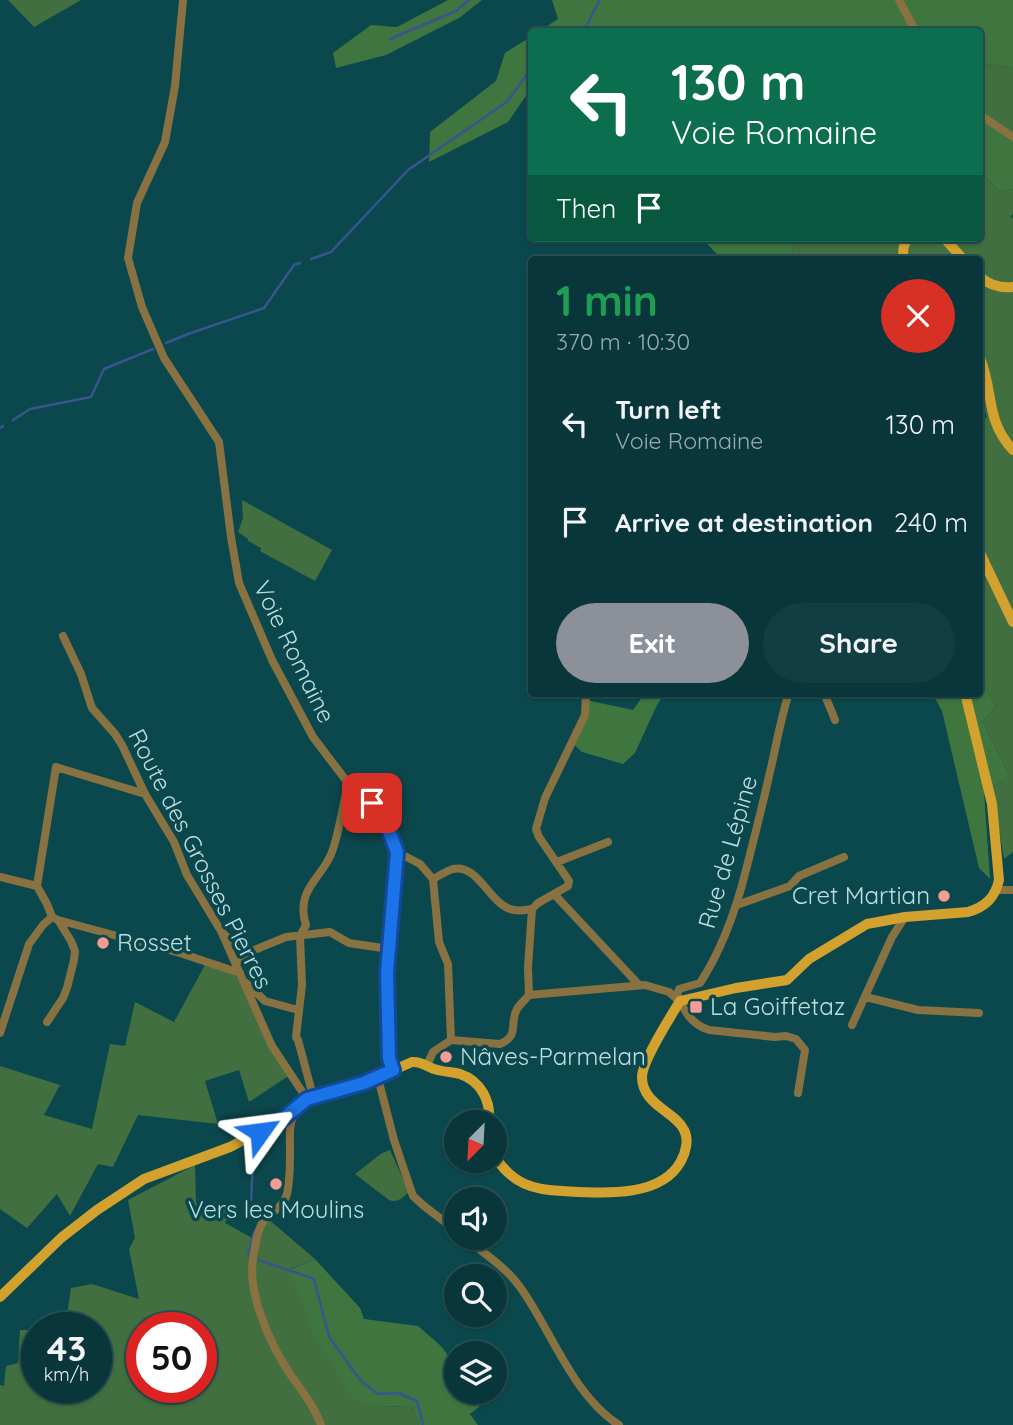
<!DOCTYPE html>
<meta charset="utf-8">
<style>
:root{--surface:#08363a;--page:#113e42;--text:#f1f3f6;--muted:#98abaf;--line:#295054;--accent:#8c9099}
body{margin:0;font-family:Quicksand,sans-serif;background:var(--page);color:var(--text);height:100vh;display:flex;flex-direction:column;font-size:26px;white-space:nowrap}
*{box-sizing:border-box;margin:0}
p{font-size:23px;color:var(--muted)}
.icon{flex:none;width:38px;height:38px;fill:none;stroke:currentColor;stroke-width:2;stroke-linecap:round;stroke-linejoin:round}
.map{position:relative;flex:1;overflow:hidden}
.drawer{position:absolute;left:528px;top:256px;width:455px;height:441px;display:flex;flex-direction:column;background:var(--surface);border-radius:7px;box-shadow:0 2px 5px #0004,0 0 0 2px var(--line)}
.drawer>*{flex:none}
.guide{position:absolute;left:528px;top:28px;width:455px;height:214px;border-radius:7px;box-shadow:0 2px 5px #0004,0 0 0 2px var(--line);background:#0b6e4f;color:#fff;overflow:hidden}
.needle{width:46px;rotate:204deg}
.tools{position:absolute;left:444px;top:1110px;display:grid;gap:14px}
.tools a{display:grid;place-items:center;width:63px;height:63px;border-radius:50%;background:var(--surface);box-shadow:0 2px 5px #0004,0 0 0 2px var(--line);font-size:35px}
.speed{position:absolute;left:21px;top:1312px;display:flex;gap:14px;font-size:35px;font-weight:700;text-align:center}
.speed>*{display:grid;place-content:center;width:91px;height:91px;border-radius:50%;background:var(--surface);box-shadow:0 2px 5px #0004,0 0 0 2px var(--line);line-height:1}
.speed small{font-size:18px;font-weight:400}
.speed .limit{border:10px solid #d22;background:#fff;color:#111}
.pin{position:absolute;display:grid;place-items:center;width:60px;height:60px;color:#fff;margin:-30px;border-radius:14px;box-shadow:0 4px 10px #0006}
.me{position:absolute;width:77px;margin:-38px;rotate:59deg;stroke-linejoin:round;filter:drop-shadow(0 0 5px #0008)}
.turn{display:flex;align-items:center;gap:24px;height:147px;padding:0 28px;font-size:32px}
.turn .icon{width:91px;height:91px;stroke-width:2.5}
.turn b{display:block;font-size:49px;line-height:60px}
.then{display:flex;align-items:center;height:66px;padding:0 28px;background:#0003;gap:14px;font-size:26px}
.round{display:grid;place-items:center;flex:none;width:74px;height:74px;border-radius:37px;background:var(--page)}
.headline{display:flex;align-items:center;justify-content:space-between;height:119px;padding:0 28px}
h1{font-size:42px;font-weight:800;line-height:52px;color:#1e9e55}
.action{display:flex;gap:14px;margin-top:auto;padding:14px 28px}
.action a{flex:1;height:80px;border-radius:42px;background:var(--accent);color:#fff;font-size:28px;font-weight:800;line-height:80px;text-align:center}
.action a+a{background:var(--page);color:var(--text)}
ul{padding:0;list-style:none}
li{display:flex;align-items:center;gap:21px;height:98px;padding:0 28px}
li div{flex:1}
li b{display:block;font-size:26px}
li em{font-style:normal}
.map>svg:first-child{display:block}
.green{fill:#416f40;fill-rule:evenodd}
.forest{fill:#3f753f}
.lines{fill:none;stroke-linecap:round;stroke-linejoin:round}
.stream{stroke:#39558f;stroke-width:2.5}
.minor{stroke:#897241;stroke-width:8}
.major{stroke:#d2a12e;stroke-width:10}
.route-casing{stroke:#114b97;stroke-width:18}
.route{stroke:#1a73e8;stroke-width:12}
.poi-dot{fill:#f59c96;stroke:#0b484d;stroke-width:2.5}
.labels{text-anchor:middle;stroke-width:7;stroke-linejoin:round;paint-order:stroke}
.street-label{font-size:24px;fill:#bbdee1;stroke:#0b484d}
.poi-label{font-size:24px;fill:#bbdee1;stroke:#0b484d;text-anchor:start}
</style>
<div class="map">
<svg width="1013" height="1425" viewBox="0 0 1013 1425">
<rect width="100%" height="100%" fill="#0b484d"/>
<!-- green -->
<path class="green" d="M8 0H81L34 27Z
M980 63 1013 68V141L980 119Z
M980 172 999 191 1013 189V214L1010 217 1013 218V852L1004 859 992 786 1010 776 983 722 996 706 980 677V420L987 417 980 397V259H795L791 257 795 238H980Z
M242 500 332 550 315 581 260 551 261 548 248 541V539L238 532 243 518Z
M206 963 238 977 290 1075 249 1102 239 1070 205 1081 218 1124 138 1115 113 1167 98 1164 70 1216 57 1194 27 1228 0 1209V1066L60 1085 44 1115 92 1129 110 1044 125 1046 135 1002 174 1022Z
M390 1150 409 1192C402 1198 398 1203 389 1200L355 1174 382 1153Z
M195 1165 196 1203 234 1202 225 1223 256 1240 267 1218 315 1259 290 1269 381 1406 412 1407 419 1425H0V1385L4 1386 6 1366 18 1363 20 1330H37V1388H96V1328H65L71 1288 92 1284 139 1299 129 1249 135 1238 128 1200ZM142 1328H201V1388H142Z"/>
<!-- forest -->
<path class="forest" d="M448 0H482L459 18 386 55 336 68 333 53 371 25 397 27Z
M552 0H1013V68L980 63V32H538L558 19Z
M532 36V87L508 122 429 162 430 132 496 81 505 53Z
M980 119 1013 141V189L999 191 980 172Z
M701 238H795L791 257 795 259H722Z
M980 677 996 706 983 722 1010 776 984 791 990 879 979 868 942 711 932 693H980Z
M645 693H665L657 705 635 753 623 764 582 752 572 743 586 700 633 710Z
M315 1259 360 1308 364 1319 418 1326 441 1346 457 1368V1391H472L480 1406 470 1414 478 1425H419L412 1407 381 1406 353 1400 314 1335 289 1270Z"/>
<g class="lines">
<!-- stream -->
<path class="stream" d="M583 32 600 0
M390 39 456 11 469 0
M311 259 331 252 408 170 508 101 532 67
M166 343 188 334 264 308 294 265 300 263
M13 420 30 409 91 397 104 369 153 349
M0 428 3 426
M251 1200 254 1145
M248 1256 254 1232
M259 1260 314 1279 329 1337 361 1381 378 1394 398 1393 417 1401 423 1425"/>
<!-- minor -->
<path class="minor" d="M183 0 175 86 165 142 137 203 128 258 142 307 164 358 219 442 231 537 239 583 272 660 313 737 348 783 372 803 387 826 397 852 387 973 389 1058 393 1070
M899 0 916 32
M980 115 1013 137
M63 636 81 674 92 708 115 734 122 745 145 794 174 842 187 875 221 931 272 1046 307 1099
M789 693C780 720 776 748 769 776 762 807 754 839 746 870 736 910 723 948 700 983L679 989 677 995C685 1012 691 1024 709 1030L775 1037 786 1036 796 1039 805 1050 798 1093
M824 693 835 720
M397 852 420 864 433 879 439 942 448 964 451 1040
M557 862 608 842
M0 877 37 886
M433 879C439 876 446 871 453 869 477 863 489 902 510 909 517 912 525 910 532 909
M37 886 56 767 145 794
M37 886 47 904 52 917 58 920 71 941 75 951 74 960 67 988 63 998 47 1022
M997 890H1013
M554 894 639 985
M737 905 790 886 799 876 844 857
M58 920 180 953 240 973
M223 933 229 939 252 951
M236 964 252 951 286 937 330 932 349 943 389 949
M246 983 265 1001 298 1010
M529 995 528 968 532 909 538 903 568 886 569 881 539 837 536 829 545 798 585 715 586 693
M866 997 918 1010 979 1013
M852 1025 892 937 905 917
M0 1033 29 944 43 925 52 917
M451 1040 500 1044C520 1036 509 1023 517 1009 520 1004 525 1000 529 995L645 985 669 992 678 1000
M427 1065 433 1052 451 1040
M378 1078 394 1140 413 1196 424 1206 457 1231
M313 1096 298 1040 296 1037 302 985 300 936 306 925C294 888 325 877 333 849 340 828 343 805 348 783
M297 1109C288 1123 290 1135 290 1151 290 1165 290 1181 287 1194 284 1207 270 1212 263 1222 257 1230 256 1243 254 1253 245 1290 270 1344 290 1374 302 1391 314 1406 321 1425
M464 1237C483 1253 506 1267 520 1287 551 1330 573 1396 619 1425"/>
<!-- major -->
<path class="major" d="M944 238 963 259
M904 259C902 251 903 245 908 238
M980 277C989 285 1001 288 1013 287
M980 358C994 392 985 420 1013 450
M980 553 1013 622
M495 1157C513 1184 533 1190 563 1191 600 1193 661 1199 681 1161 686 1152 689 1139 684 1130 676 1112 642 1105 642 1077 642 1061 671 1016 680 1001L736 988 787 980 809 959 867 924 905 917 968 912C985 907 995 898 999 880L992 804 965 693
M0 1297 61 1238 97 1210 144 1179 230 1147 280 1121 307 1099 313 1096 364 1083 412 1062C422 1061 428 1068 438 1070 445 1072 453 1072 460 1074 481 1081 491 1101 489 1122"/>
</g>
<g class="lines">
<!-- route casing -->
<g class="route-casing">
<path id="route" d="M260 1132 280 1121 307 1099 364 1083 393 1070 389 1058 387 973 397 852 387 826 372 803"/>
</g>
<!-- route -->
<use href="#route" class="route"/>
</g>
<!-- markers -->
<g class="poi-dot">
<circle cx="944" cy="896" r="7"/>
<circle cx="103" cy="943" r="7"/>
<rect x="689" y="1000" width="14" height="14" rx="3.5"/>
<circle cx="446" cy="1057" r="7"/>
<circle cx="276" cy="1184" r="7"/>
</g>
<g class="labels">
<!-- street labels -->
<g class="street-label">
<text transform="translate(294 652) rotate(64)" y="8">Voie Romaine</text>
<text transform="translate(728 852) rotate(-74)" y="8">Rue de Lépine</text>
<text transform="translate(200 859) rotate(63)" y="8">Route des Grosses Pierres</text>
</g>
<!-- poi labels -->
<g class="poi-label">
<text x="930" y="904" text-anchor="end">Cret Martian</text>
<text x="117" y="951">Rosset</text>
<text x="710" y="1015">La Goiffetaz</text>
<text x="460" y="1065">Nâves-Parmelan</text>
<text x="276" y="1218" text-anchor="middle">Vers les Moulins</text>
</g>
</g>
</svg>
<div class="tools">
<a><svg class="needle" viewBox="-14 -14 28 28"><path d="M0-13l5 13h-10z" fill="#e53935"/><path d="M0 13l5-13h-10z" fill="#98abaf"/></svg></a>
<a><svg class="icon" aria-label="sound" viewBox="0 0 24 24"><path d="M4 9h4l5-4v14l-5-4H4zM17 9q2 3 0 6"/></svg></a>
<a><svg class="icon" aria-label="search" viewBox="0 0 24 24"><circle cx="10" cy="10" r="6"/><path d="M15 15l6 6"/></svg></a>
<a><svg class="icon" aria-label="layers" viewBox="0 0 24 24"><path d="M12 4l9 5-9 5-9-5zM3 14l9 5 9-5"/></svg></a>
</div>
<div class="speed"><div>43<small>km/h</small></div><div class="limit">50</div></div>
<div class="pin" style="left:372px;top:803px;background:#d93025"><svg class="icon" aria-label="arrive" viewBox="0 0 24 24"><path d="M6 21V4h12l-3 4 3 4H6"/></svg></div>
<svg class="me" style="left:260px;top:1132px" viewBox="-20 -20 40 40"><path d="M0-17L14 15 0 8-14 15z" fill="#1a73e8" stroke="#fff" stroke-width="4"/></svg>
<div class="guide">
<div class="turn"><svg class="icon" aria-label="left" viewBox="0 0 24 24"><path d="M17 20v-9H6M10 6l-5 5 5 5"/></svg><div><b>130 m</b>Voie Romaine</div></div>
<div class="then">Then<svg class="icon" aria-label="arrive" viewBox="0 0 24 24"><path d="M6 21V4h12l-3 4 3 4H6"/></svg></div>
</div>
<section class="drawer">
<div class="headline"><div><h1>1 min</h1><p>370 m · 10:30</p></div><a class="round" style="background:#d93025;color:#fff"><svg class="icon" aria-label="close" viewBox="0 0 24 24"><path d="M6 6l12 12M18 6L6 18"/></svg></a></div>
<ul>
<li><svg class="icon" aria-label="left" viewBox="0 0 24 24"><path d="M17 20v-9H6M10 6l-5 5 5 5"/></svg><div><b>Turn left</b><p>Voie Romaine</p></div><em>130 m</em></li>
<li><svg class="icon" aria-label="arrive" viewBox="0 0 24 24"><path d="M6 21V4h12l-3 4 3 4H6"/></svg><div><b>Arrive at destination</b></div><em>240 m</em></li>
</ul>
<div class="action"><a>Exit</a><a>Share</a></div>
</section>
</div>
